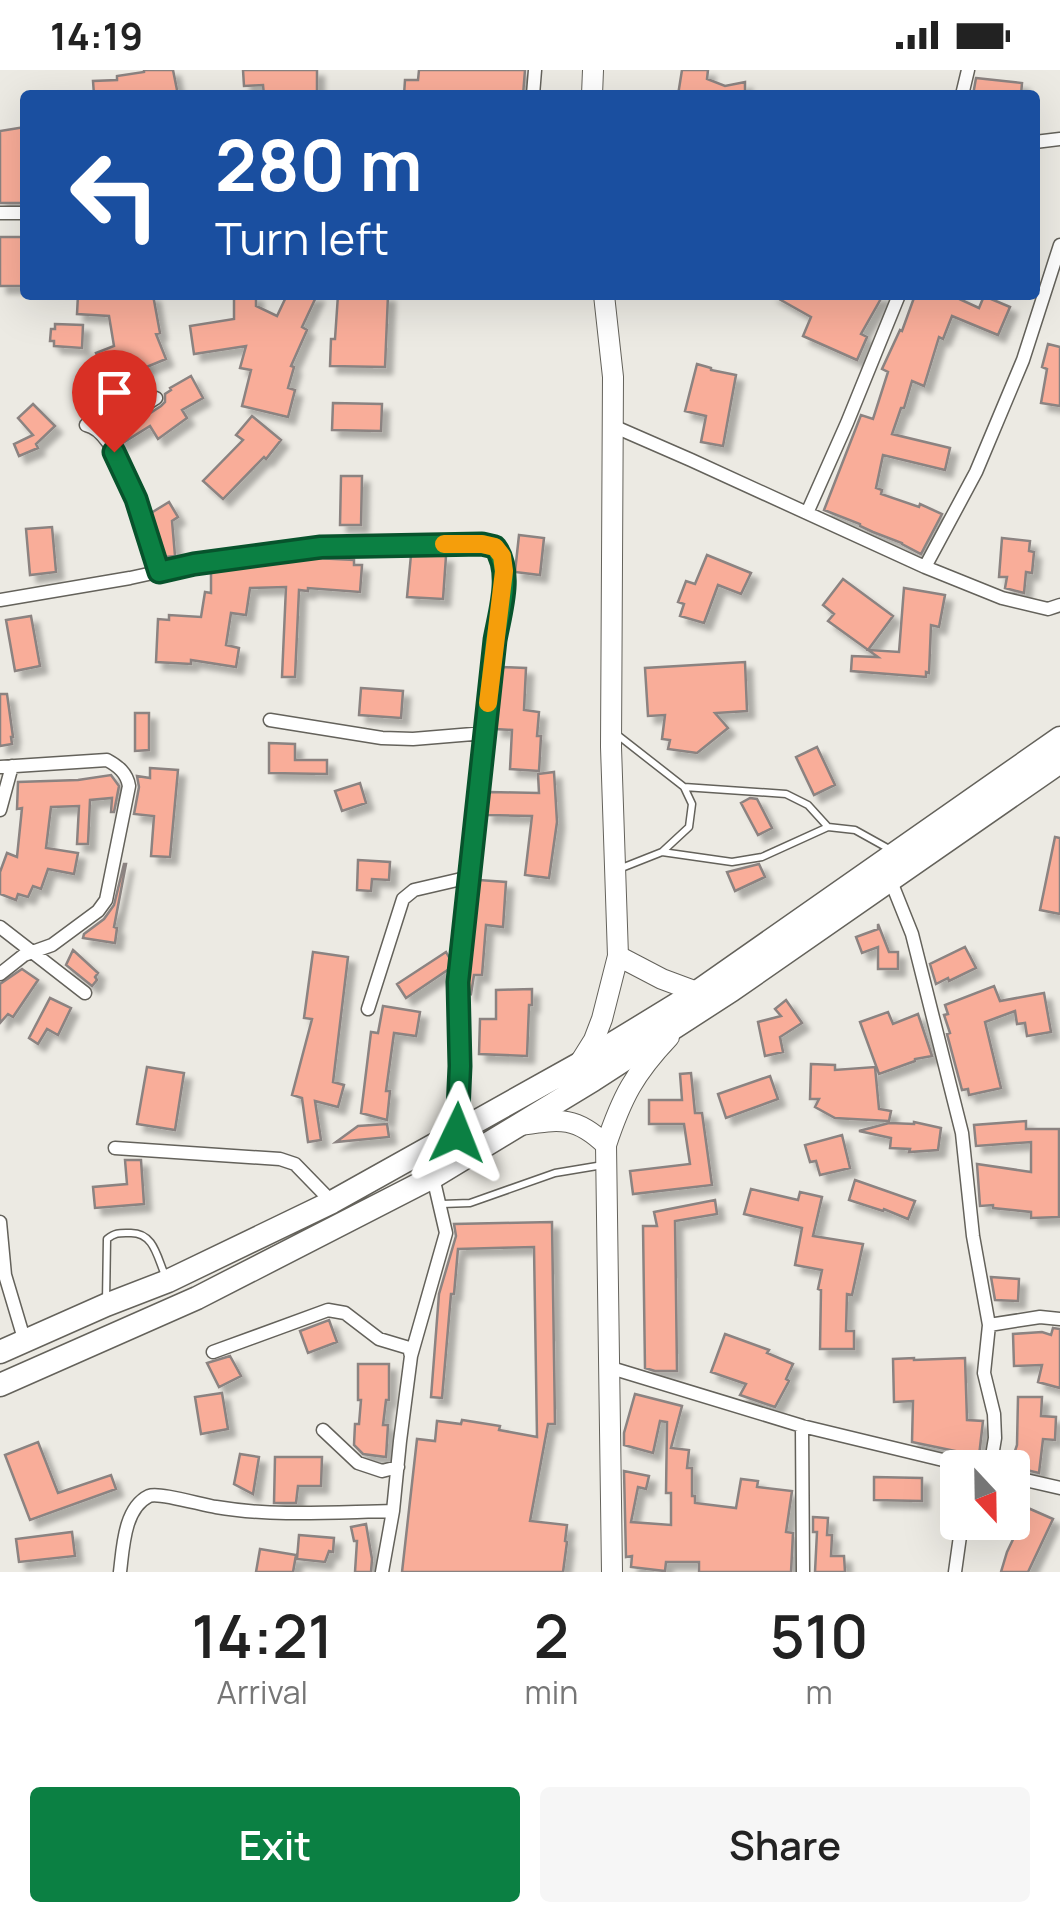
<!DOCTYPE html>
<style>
:root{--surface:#fff;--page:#f6f6f6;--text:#222;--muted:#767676;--accent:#0b8043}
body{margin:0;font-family:Manrope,sans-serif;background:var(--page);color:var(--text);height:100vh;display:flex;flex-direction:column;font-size:38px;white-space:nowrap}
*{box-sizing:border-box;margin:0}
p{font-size:32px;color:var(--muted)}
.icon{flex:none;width:55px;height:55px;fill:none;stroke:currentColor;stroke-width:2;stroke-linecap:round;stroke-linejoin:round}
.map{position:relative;height:1502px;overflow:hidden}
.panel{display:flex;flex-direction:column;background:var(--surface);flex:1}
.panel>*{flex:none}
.guide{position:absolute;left:20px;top:20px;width:1020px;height:210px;border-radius:10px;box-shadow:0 10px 40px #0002;background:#1a4fa0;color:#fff;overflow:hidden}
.needle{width:65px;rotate:158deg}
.fabs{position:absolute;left:940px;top:1380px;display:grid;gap:20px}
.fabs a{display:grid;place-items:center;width:90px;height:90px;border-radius:10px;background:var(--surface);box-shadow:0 10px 40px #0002;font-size:50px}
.pin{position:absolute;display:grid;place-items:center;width:85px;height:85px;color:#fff;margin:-102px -42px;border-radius:50% 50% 50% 0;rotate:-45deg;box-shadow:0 0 10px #0007}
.pin .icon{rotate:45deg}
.me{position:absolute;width:110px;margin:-55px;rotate:2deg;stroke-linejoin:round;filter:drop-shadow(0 0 8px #0008)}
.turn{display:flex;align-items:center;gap:35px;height:210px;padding:0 30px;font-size:45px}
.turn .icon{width:130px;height:130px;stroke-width:2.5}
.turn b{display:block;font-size:70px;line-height:85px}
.eta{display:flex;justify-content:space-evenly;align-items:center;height:170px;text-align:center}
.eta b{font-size:60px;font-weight:600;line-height:70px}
.action{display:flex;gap:20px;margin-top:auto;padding:20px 30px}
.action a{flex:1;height:115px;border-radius:10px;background:var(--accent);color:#fff;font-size:40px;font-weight:600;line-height:115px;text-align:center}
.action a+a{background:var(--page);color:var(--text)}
.status{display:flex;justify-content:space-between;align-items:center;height:70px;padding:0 50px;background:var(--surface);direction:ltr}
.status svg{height:28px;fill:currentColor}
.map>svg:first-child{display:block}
.building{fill:#f9ad99;stroke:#8b8381;stroke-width:2.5;filter:url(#shadow)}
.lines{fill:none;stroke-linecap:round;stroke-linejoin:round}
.service-casing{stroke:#64625b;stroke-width:9}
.minor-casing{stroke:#64625b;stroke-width:15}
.primary-casing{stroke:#64625b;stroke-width:22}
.trunk-casing{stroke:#64625b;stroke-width:25}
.service{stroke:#fff;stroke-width:6}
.minor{stroke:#fff;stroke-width:12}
.primary{stroke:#fff;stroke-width:20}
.trunk{stroke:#fff;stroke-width:22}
.route-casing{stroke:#07532c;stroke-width:25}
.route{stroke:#0b8043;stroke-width:18}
.slow{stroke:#f59e0b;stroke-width:18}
</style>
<div class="status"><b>14:19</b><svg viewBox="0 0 49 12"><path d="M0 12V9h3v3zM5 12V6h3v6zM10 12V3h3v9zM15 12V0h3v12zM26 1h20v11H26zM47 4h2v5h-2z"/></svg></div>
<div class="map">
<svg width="1060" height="1502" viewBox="0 0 1060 1502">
<defs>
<filter id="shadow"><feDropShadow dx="7" dy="7" stdDeviation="2.5" flood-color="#0004"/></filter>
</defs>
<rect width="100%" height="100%" fill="#eceae3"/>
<!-- building -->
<path class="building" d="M144 0H173L178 25H94L93 11 117 10V6L144 2Z
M243 0H317V25H264L263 15 244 16Z
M419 0H525L523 25H404L405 10H418Z
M682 0H708L707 9 725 16 745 12V25H678Z
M976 8 1022 13 1021 25H973Z
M25 57V133H0V61Z
M0 167H25V216H0Z
M78 225H153L160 263 156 264 166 289 132 303 136 311 132 313 138 328 127 335 121 322 115 325 96 283 114 276 109 246 77 244Z
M234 225H256V236L277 246 287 225H317L302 257 307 260 291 296 294 297 288 318 295 320 288 347 242 336 251 300 240 298 246 276 194 284 190 256 234 249Z
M338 225H388L385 297 330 296 331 269H335Z
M772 225H883L861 264 867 267 857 290 803 266 811 247Z
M915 225H959L957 228 979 238 984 226 1010 237 998 265 952 246 943 269 939 267 924 316 912 311 904 338H901L892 364 950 378 945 400 883 385 876 418 882 420 881 424 919 437 920 434 942 444 921 484 902 474V473L873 462 860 456V454L824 440 861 345 873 349 888 302 882 299 900 260 902 261Z
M55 254 83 255 82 278 54 276V271H50L51 259H55Z
M1048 274 1060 277V336L1041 333 1047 299 1042 297Z
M697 294 711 298V300L736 305 723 376 701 372 706 346 685 341Z
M191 306 203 328 182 340 187 348 158 369 150 356 121 374 115 366 161 336 165 332V324L171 320 170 318Z
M333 333 382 334 381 361 332 360Z
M33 334 55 356 36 374 38 378 19 386 14 374 33 365 18 348Z
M252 346 281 370 266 389 264 387 223 429 203 411 243 370 236 365Z
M341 406H362L361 455H340Z
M169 432 178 447 172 451 175 486 165 487 151 443Z
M52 457 56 502 30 505 26 459Z
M519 465 544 468 540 505 515 502Z
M1002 468 1030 471 1029 481 1034 482 1032 503 1026 502 1024 523 1005 518 1007 507H999Z
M411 485 446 486 443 529 407 527Z
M707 485 751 503 741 524 718 515 704 553 680 546 684 534 678 532 686 511 695 514Z
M315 488 354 490V495H362L360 522 308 518V521L299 520 295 607H282L286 517 250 518 246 545 231 543 226 575 239 578 236 597 191 590V594L156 592 158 549 169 550V545L201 547 205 522 211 523V502Z
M843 509 893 546 868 580 899 582 904 518 945 525 939 557 931 555 929 603 926 602V607L851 601 852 586 878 587 828 551 834 544 823 535Z
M31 546 40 596 15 601 6 550Z
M745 592 747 641 715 643 728 658 697 683 668 679 670 670 662 669 665 645 648 646 645 598Z
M502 597 526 598 524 640 539 642 537 666H541L539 701 510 699 512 660 495 659Z
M361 618 403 621 401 648 359 645Z
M0 624H7L13 667H11L12 674 0 676Z
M135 643H149V680L135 681Z
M269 673 295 674V690H327V704L269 703Z
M817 677 835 715 814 725 796 687Z
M150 698 178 700 170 787 151 786 154 746 134 744 139 717 137 706 150 708Z
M554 702 557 752 549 808 525 805 532 746 486 745 489 722 539 723 538 704Z
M111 705 119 716 114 742H111L112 728 90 730 88 774H77L79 736 51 737 46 778 78 783 74 804 48 799 41 819 33 816 28 827 18 824 16 830 0 824V802L7 783 17 787 22 738 17 739 18 712 78 710Z
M360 713 366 733 342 741 335 721Z
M750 728 757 729 772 758 758 765 741 733Z
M1055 767 1060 768V844L1040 840Z
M358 790 390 792 389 810 372 809 371 821 357 820Z
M124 794H126L114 857 117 858 115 873 83 868 84 864 104 849 114 835Z
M759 794 765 807 735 821 727 802Z
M479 810 506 812 503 857 486 855 482 905H474L471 924 468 923V912Z
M878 854 889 882H898V899H878V877L862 883 856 867 878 859Z
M965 877 976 898 949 911 948 908 936 914 930 894Z
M73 880 98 903 95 907 97 910 92 916 66 895Z
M313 882 348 887 333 1012 344 1015 338 1037 315 1031 321 1070 308 1072 302 1028 292 1025 312 949 304 948Z
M446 882 450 889 449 899 406 928 397 914Z
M22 899 38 910 13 947 8 944 0 953V914Z
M994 916 1000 931 1044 923 1051 962 1027 966 1025 953 1017 954 1015 941 985 952 1001 1018 969 1025 968 1019 962 1020 947 964 950 963 944 945 948 944 945 935Z
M532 919V935H529L527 986 479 984 480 949H496V920Z
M50 928 71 938 58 965 47 959 38 974 29 968Z
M786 930 802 953 780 967 783 982 765 986 758 952 781 946 775 939Z
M383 936 420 942 416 966 394 963 386 1021H390L387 1050 361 1043 371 962 378 963Z
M888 942 893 954 918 944 932 986 915 989V991L879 1004 860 952Z
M811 994 835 995V1000L875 997 879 1039 891 1041 889 1051 835 1048 815 1037 819 1029H810Z
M147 997 184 1003 175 1060 137 1054Z
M691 1003 695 1043H702L712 1115 633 1124 630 1101 690 1094 684 1054H649V1030H682L680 1004Z
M770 1006 778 1029 726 1048 718 1024Z
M1026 1051V1059H1059V1147L1031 1148V1142L993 1138V1135L980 1136 977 1094 1031 1102V1072L976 1076 974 1055Z
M914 1052 941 1058 938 1080 909 1082 910 1079 890 1078 891 1068 859 1061 889 1053 914 1054Z
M387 1054 389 1067 336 1072 358 1056Z
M842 1065 850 1098 820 1105 816 1091 810 1092 805 1075Z
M125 1090H141L144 1134 95 1138 93 1117 127 1114Z
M855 1110 915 1131 908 1149 884 1139 883 1141 849 1130Z
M751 1119 798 1130 800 1122 822 1127 813 1166 863 1174 852 1225 847 1224 846 1261H854V1279H820L821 1220 818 1219 822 1200 795 1195 802 1158 744 1144Z
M715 1130 717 1144 675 1151 677 1301H655L645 1298 643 1156H657L654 1142Z
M552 1152 555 1354H548L530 1451 567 1455 565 1471 567 1472 563 1502H402L417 1369 435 1371 437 1351 461 1354 462 1350 500 1356 499 1360 537 1367 534 1177 458 1179 454 1224H451L442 1328 431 1327 439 1224 456 1166 454 1154Z
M991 1207 1019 1209 1018 1231 995 1230Z
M329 1250 337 1272 308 1283 300 1261Z
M1053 1258 1060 1259V1318L1038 1312 1042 1295 1014 1296 1013 1264 1042 1262 1051 1265Z
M725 1264 769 1280 767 1283 793 1294 786 1309 789 1311 775 1337 740 1325 746 1314 711 1302Z
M230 1286 241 1306 219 1317 207 1293Z
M914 1288V1290L965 1288 967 1350 983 1351 979 1386 912 1372 913 1331 894 1332 893 1289Z
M358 1294H389V1330H386L383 1355H388L386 1387 363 1384 354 1375 355 1354H359L361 1330H358Z
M222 1323 228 1359 201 1364 195 1327Z
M635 1324 682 1336 671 1378 689 1380 687 1398H692V1426H695V1433L736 1438 741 1409 758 1411 757 1417 792 1421 786 1462 793 1463 791 1502H699V1492H666L665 1501 631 1497 632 1486 626 1487 624 1401 649 1406 646 1419 638 1417 631 1452 671 1455V1423H666L667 1352 660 1351 653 1383 624 1375V1363Z
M1018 1327H1042L1041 1346 1056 1347 1055 1370 1043 1369 1039 1403 1014 1397 1000 1398 1002 1386 1013 1387 1017 1375Z
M38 1372 58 1423 111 1405 116 1419 30 1450 5 1385Z
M240 1384 259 1387 253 1424 234 1414Z
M275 1387H322L321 1416H298L296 1433H274Z
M874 1407 922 1408V1431L874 1430Z
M1028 1438 1053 1449 1028 1502H1001L1007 1482Z
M813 1447 828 1448 827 1465H832L831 1486H844L845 1502H815L817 1462H813Z
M366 1454 372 1489 371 1502H355L357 1471H354L351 1457Z
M72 1462 75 1486 19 1492 16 1469Z
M299 1465 334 1468 333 1482 329 1481 325 1492 297 1489Z
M260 1479 296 1485 293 1502H256Z"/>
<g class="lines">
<!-- service casing -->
<g class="service-casing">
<path id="service" d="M615 663 684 717 692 734 689 757 662 782 619 799
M684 717 786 724 808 735 828 757
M662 782 732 792 762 787 828 757 855 760 891 780
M442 1134 470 1133 555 1103 603 1095
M106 1232 107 1169C116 1162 120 1163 131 1163 154 1163 157 1187 165 1205"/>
</g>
<!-- minor casing -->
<g class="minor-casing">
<path id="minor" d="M533 25 535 0
M962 25 968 0
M1035 72 1060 69
M0 143H25
M86 355C120 361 149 470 159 502
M613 356 691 390 925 497 1002 528 1048 539 1060 535
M101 363 156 328
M807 443 847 353 899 225
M925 497 976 402 1023 290 1060 175
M0 530 130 508 194 494 321 477 482 474 495 477C514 501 500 542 495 570L458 912 460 995 457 1063
M270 650 382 668 413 669 485 663
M0 697 107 690C118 696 127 703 129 716L106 830 98 841 52 875 24 885 0 904
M0 740 12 696
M890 809 912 864 962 1063 973 1166 989 1255 984 1303 994 1344 995 1368 990 1398
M0 857 85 923
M368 939 403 829 414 820 470 807
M115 1078 280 1089 295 1094 332 1132
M0 1152 5 1205 25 1272
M989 1255 1040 1247 1060 1249
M213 1282 328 1240 345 1243 379 1269 409 1278 411 1286
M608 1297 802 1356 976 1398
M802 1356 803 1502
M323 1360 358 1393 382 1401 398 1397
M1012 1407 1060 1418
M120 1502C123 1478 124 1438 149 1426 159 1422 202 1435 216 1437 275 1447 335 1442 393 1441
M382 1502 393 1441 400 1371 411 1286 446 1163 433 1107
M955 1502 962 1452"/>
</g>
<!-- primary casing -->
<g class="primary-casing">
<path id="primary" d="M592 25 593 0
M618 886 662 909 697 922
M579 994 594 970 602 949 618 886 611 677 613 307 604 225
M521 1055C560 1049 576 1046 606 1075
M612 1502 606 1075C622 1027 634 1004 669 967"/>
</g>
<!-- trunk casing -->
<g class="trunk-casing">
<path id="trunk" d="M0 1282 106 1235 168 1211 332 1132 579 994 697 922 1060 668
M0 1315 197 1228 433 1107 593 1010 732 920 1060 692"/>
</g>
<!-- service -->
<use href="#service" class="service"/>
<!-- minor -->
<use href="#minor" class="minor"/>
<!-- primary -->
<use href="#primary" class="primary"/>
<!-- trunk -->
<use href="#trunk" class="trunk"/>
</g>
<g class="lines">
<!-- route casing -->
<g class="route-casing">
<path id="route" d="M114 382 136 429 159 502 194 494 321 477 482 474 495 477C513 502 500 542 495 570L458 912 460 996 457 1063"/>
</g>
<!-- route -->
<use href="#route" class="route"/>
<!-- slow -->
<path class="slow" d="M444 474H482L495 477 502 486 504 501 488 633"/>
</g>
</svg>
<div class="fabs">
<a><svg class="needle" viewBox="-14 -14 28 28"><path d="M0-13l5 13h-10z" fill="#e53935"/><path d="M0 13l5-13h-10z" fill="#767676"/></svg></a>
</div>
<div class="pin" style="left:114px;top:382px;background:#d93025"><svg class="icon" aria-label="arrive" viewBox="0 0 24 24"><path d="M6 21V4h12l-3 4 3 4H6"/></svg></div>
<svg class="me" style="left:457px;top:1063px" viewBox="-20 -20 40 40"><path d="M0-17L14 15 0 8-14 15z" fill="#0b8043" stroke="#fff" stroke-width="4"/></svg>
<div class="guide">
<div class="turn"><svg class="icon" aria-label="left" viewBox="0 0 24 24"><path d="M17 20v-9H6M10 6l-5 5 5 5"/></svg><div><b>280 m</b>Turn left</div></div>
</div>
</div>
<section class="panel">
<div class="eta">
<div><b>14:21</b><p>Arrival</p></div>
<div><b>2</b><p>min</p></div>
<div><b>510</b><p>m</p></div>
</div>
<div class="action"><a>Exit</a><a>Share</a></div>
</section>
